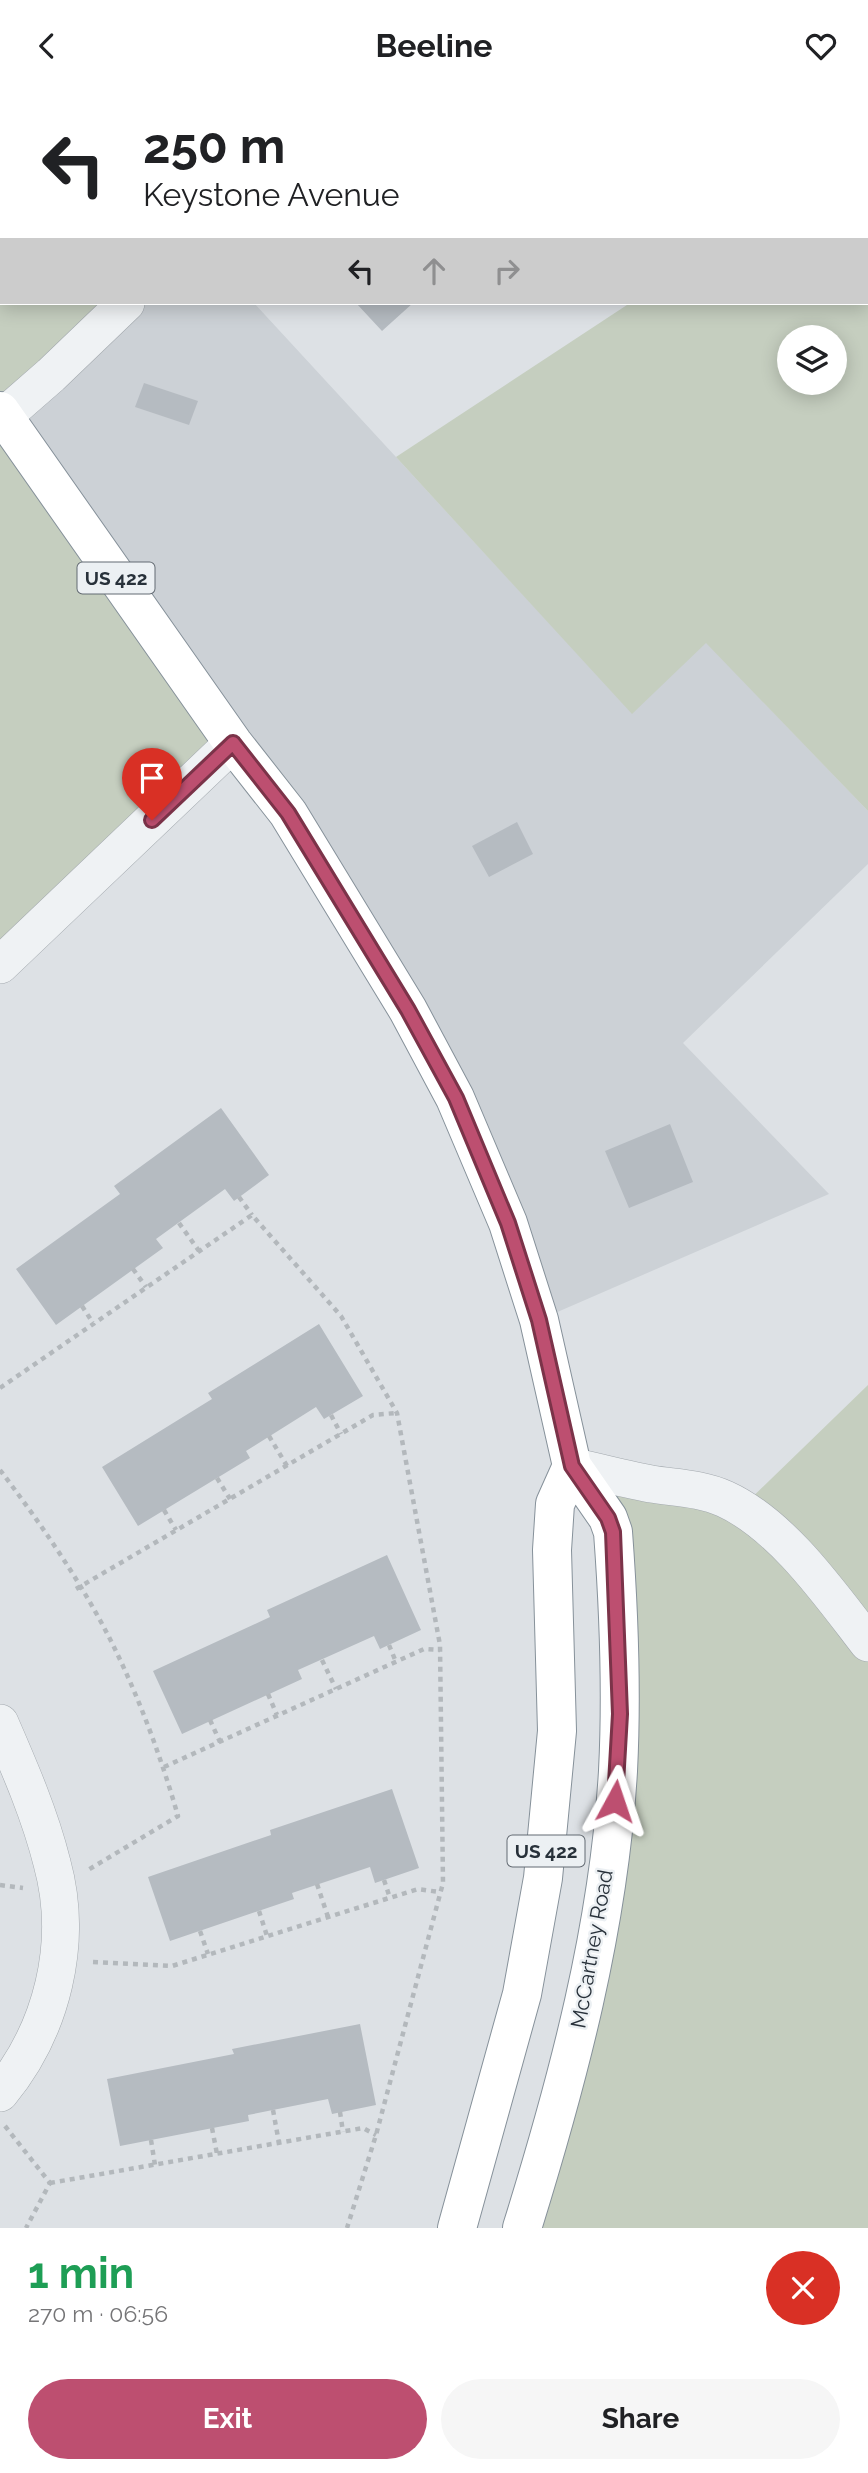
<!DOCTYPE html>
<meta charset="utf-8">
<style>
:root{--surface:#fff;--page:#f6f6f6;--text:#202124;--muted:#757577;--accent:#bd4f70}
body{margin:0;font-family:Raleway,sans-serif;background:var(--page);color:var(--text);height:100vh;display:flex;flex-direction:column;font-size:26px;white-space:nowrap}
*{box-sizing:border-box;margin:0}
p{font-size:23px;color:var(--muted)}
.icon{flex:none;width:38px;height:38px;fill:none;stroke:currentColor;stroke-width:2;stroke-linecap:round;stroke-linejoin:round}
.map{position:relative;height:2137px;overflow:hidden}
.drawer{display:flex;flex-direction:column;background:var(--surface);flex:1}
.drawer>*{flex:none}
.guide{position:absolute;left:0px;top:0px;width:868px;height:214px;box-shadow:0 4px 18px #0003;background:#fff;color:var(--text);overflow:hidden}
.fabs{position:absolute;left:777px;top:234px;display:grid;gap:14px}
.fabs a{display:grid;place-items:center;width:70px;height:70px;border-radius:50%;background:var(--surface);box-shadow:0 4px 18px #0003;font-size:35px}
.pin{position:absolute;display:grid;place-items:center;width:60px;height:60px;color:#fff;margin:-72px -30px;border-radius:50% 50% 50% 0;rotate:-45deg;box-shadow:0 0 7px #0007}
.pin .icon{rotate:45deg}
.me{position:absolute;width:77px;margin:-38px;rotate:5deg;stroke-linejoin:round;filter:drop-shadow(0 0 5px #0008)}
.turn{display:flex;align-items:center;gap:24px;height:147px;padding:0 28px;font-size:32px}
.turn .icon{width:91px;height:91px;stroke-width:2.5}
.turn b{display:block;font-size:49px;line-height:60px}
.lanes{display:flex;align-items:center;height:66px;padding:0 28px;background:#0003;justify-content:center;gap:35px;direction:ltr}
.lanes .off{opacity:.35}
.round{display:grid;place-items:center;flex:none;width:74px;height:74px;border-radius:37px;background:var(--page)}
.summary{display:flex;align-items:center;justify-content:space-between;height:119px;padding:0 28px}
h1{font-size:42px;font-weight:700;line-height:52px;color:#1e9e55}
.button{display:flex;gap:14px;margin-top:auto;padding:14px 28px}
.button a{flex:1;height:80px;border-radius:42px;background:var(--accent);color:#fff;font-size:28px;font-weight:700;line-height:80px;text-align:center}
.button a+a{background:var(--page);color:var(--text)}
header{display:flex;justify-content:space-between;align-items:center;height:91px;padding:0 28px;background:var(--surface);font-size:32px;font-weight:700}
.map>svg:first-child{display:block}
.built{fill:#ccd1d6}
.green{fill:#c5cebf;fill-rule:evenodd}
.building{fill:#b5bbc1}
.lines{fill:none;stroke-linecap:round;stroke-linejoin:round}
.street-casing{stroke:#a3a9ae;stroke-width:38}
.highway-casing{stroke:#86919a;stroke-width:40}
.path{stroke:#b3b8bc;stroke-width:4.5;stroke-dasharray:5 5;stroke-linecap:butt}
.street{stroke:#eff2f4;stroke-width:37}
.highway{stroke:#fff;stroke-width:38}
.route-casing{stroke:#7b3349;stroke-width:18}
.route{stroke:#bd4f70;stroke-width:12}
.labels{text-anchor:middle;stroke-width:5;stroke-linejoin:round;paint-order:stroke}
.shield{fill:#ecf0f3;stroke:#636a72;stroke-width:2}
.shield-label{font-size:19px;font-weight:bold;fill:#28313a}
.street-label{font-size:21px;fill:#28313a;stroke:#ecf0f3}
</style>
<header><svg class="icon" aria-label="back" viewBox="0 0 24 24"><path d="M15 5l-7 7 7 7"/></svg>Beeline<svg class="icon" aria-label="heart" viewBox="0 0 24 24"><path d="M12 20l-8-8c-3-5 5-10 8-4 3-6 11-1 8 4z"/></svg></header>
<div class="map">
<svg width="868" height="2137" viewBox="0 0 868 2137">
<rect width="100%" height="100%" fill="#dde1e5"/>
<!-- built -->
<path class="built" d="M126 212H254L632 622 706 551 868 720V773L683 952 829 1103 539 1229 455 1007 4 325Z"/>
<!-- green -->
<path class="green" d="M0 0 333 2H2V212H126L4 325 233 652 0 874Z
M868 55V720L706 552 632 623 396 366 630 212H866ZM789 247H835V292H789Z
M868 1294V2137H522L579 1933 617 1499 572 1375 741 1417Z"/>
<!-- building -->
<path class="building" d="M356 212H413L382 240Z
M144 292 198 310 189 334 135 316Z
M517 731 533 763 489 786 472 755Z
M221 1017 269 1084 234 1110 225 1098 156 1148 163 1157 56 1234 16 1178 120 1103 114 1095Z
M670 1033 693 1091 629 1117 605 1060Z
M319 1233 363 1305 324 1328 316 1316 246 1360 250 1367 138 1435 102 1376 212 1308 208 1302Z
M387 1464 421 1539 380 1558 374 1545 298 1579 302 1588 182 1643 153 1580 270 1526 267 1519Z
M392 1698 419 1777 375 1792 370 1776 292 1802 294 1808 170 1850 148 1786 271 1744 270 1739Z
M360 1933 376 2014 332 2023 328 2008 248 2024 249 2030 120 2055 107 1988 234 1963 232 1958Z"/>
<g class="lines">
<!-- street casing -->
<g class="street-casing">
<path id="street" d="M344 2 346 0
M4 325 51 284 126 212
M0 874 233 652
M572 1375C598 1381 624 1388 651 1393 676 1397 701 1397 725 1408 782 1434 830 1503 868 1552
M0 1632C20 1678 40 1724 52 1772 74 1852 52 1939 0 2002"/>
</g>
<!-- highway casing -->
<g class="highway-casing">
<path id="highway" d="M0 320 233 652 288 722 408 919 455 1007 508 1132 539 1229 572 1375 608 1427 613 1441C619 1521 622 1601 618 1680 609 1836 568 1989 522 2137
M457 2137 522 1903 543 1787 557 1640 552 1459 555 1413 572 1375"/>
</g>
<!-- path -->
<path class="path" d="M239 1106 252 1124
M179 1132 199 1160
M133 1178 146 1196
M82 1215 93 1232
M0 1297 252 1124 341 1225 397 1322 440 1554 443 1792 376 2044 347 2137
M331 1324 341 1343
M269 1345 287 1375
M0 1379C41 1433 80 1489 111 1550 139 1606 161 1666 178 1725L88 1779
M217 1387 230 1408
M164 1419 176 1439
M76 1498 373 1324 396 1322
M389 1554 396 1571
M322 1569 336 1598
M268 1603 277 1624
M210 1629 220 1651
M164 1676 424 1558 440 1559
M384 1789 390 1807
M317 1793 328 1826
M0 1794 23 1797
M259 1820 267 1845
M200 1840 208 1863
M93 1871 172 1875 418 1798 439 1801
M273 2019 279 2052
M340 2021 343 2041
M5 2035 50 2092 26 2137
M212 2037 217 2063
M151 2049 155 2074
M50 2092 363 2037 376 2044"/>
<!-- street -->
<use href="#street" class="street"/>
<!-- highway -->
<use href="#highway" class="highway"/>
</g>
<g class="lines">
<!-- route casing -->
<g class="route-casing">
<path id="route" d="M152 729 233 652 288 722 408 919 456 1007 508 1132 539 1229 572 1375 608 1427 613 1441 620 1623 615 1710"/>
</g>
<!-- route -->
<use href="#route" class="route"/>
</g>
<g class="labels">
<!-- shield labels -->
<g class="shield">
<rect x="77.5" y="471.5" width="77" height="31" rx="5"/>
<rect x="507.5" y="1744.5" width="77" height="31" rx="5"/>
</g>
<g class="shield-label">
<text x="116" y="494">US 422</text>
<text x="546" y="1767">US 422</text>
</g>
<!-- street labels -->
<g class="street-label">
<text transform="translate(592 1858) rotate(-80)" y="7">McCartney Road</text>
</g>
</g>
</svg>
<div class="fabs">
<a><svg class="icon" aria-label="layers" viewBox="0 0 24 24"><path d="M12 4l9 5-9 5-9-5zM3 14l9 5 9-5"/></svg></a>
</div>
<div class="pin" style="left:152px;top:729px;background:#d93025"><svg class="icon" aria-label="arrive" viewBox="0 0 24 24"><path d="M6 21V4h12l-3 4 3 4H6"/></svg></div>
<svg class="me" style="left:615px;top:1710px" viewBox="-20 -20 40 40"><path d="M0-17L14 15 0 8-14 15z" fill="#bd4f70" stroke="#fff" stroke-width="4"/></svg>
<div class="guide">
<div class="turn"><svg class="icon" aria-label="left" viewBox="0 0 24 24"><path d="M17 20v-9H6M10 6l-5 5 5 5"/></svg><div><b>250 m</b>Keystone Avenue</div></div>
<div class="lanes"><svg class="icon" aria-label="left" viewBox="0 0 24 24"><path d="M17 20v-9H6M10 6l-5 5 5 5"/></svg><svg class="icon off" aria-label="ahead" viewBox="0 0 24 24"><path d="M12 20V5M6 11l6-6 6 6"/></svg><svg class="icon off" aria-label="right" viewBox="0 0 24 24"><path d="M7 20v-9h11M14 6l5 5-5 5"/></svg></div>
</div>
</div>
<section class="drawer">
<div class="summary"><div><h1>1 min</h1><p>270 m · 06:56</p></div><a class="round" style="background:#d93025;color:#fff"><svg class="icon" aria-label="close" viewBox="0 0 24 24"><path d="M6 6l12 12M18 6L6 18"/></svg></a></div>
<div class="button"><a>Exit</a><a>Share</a></div>
</section>
